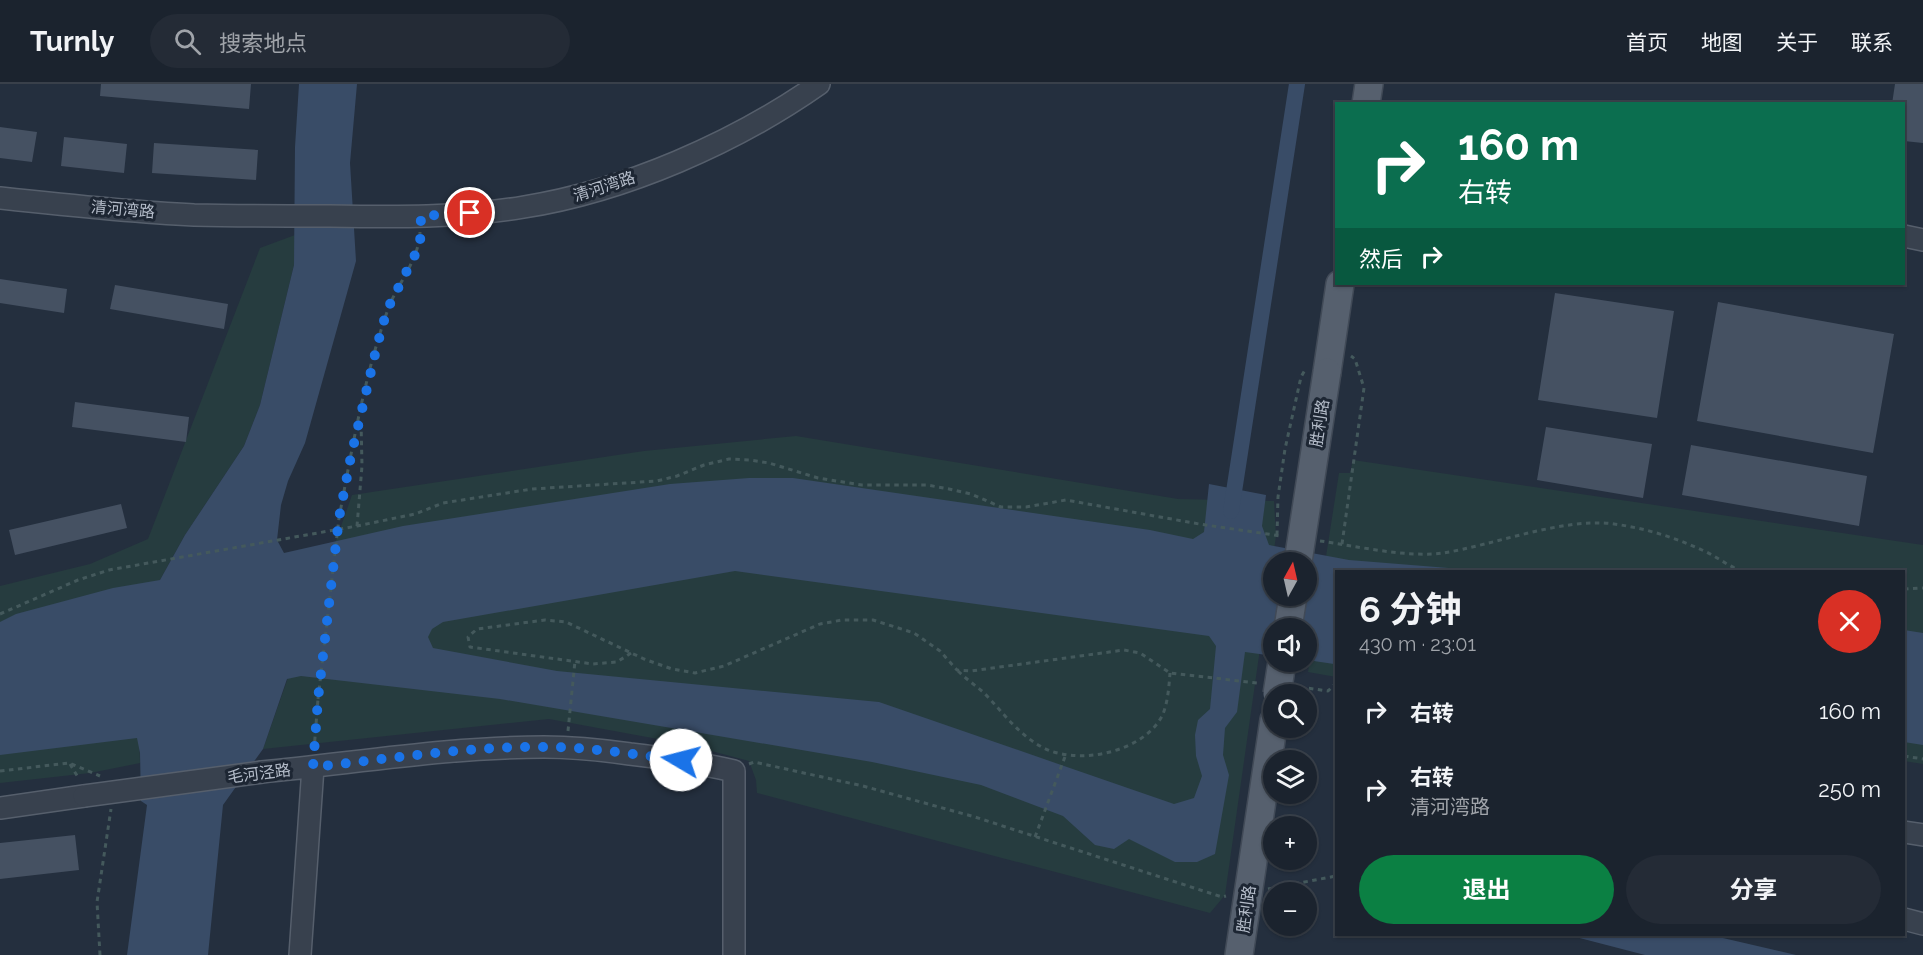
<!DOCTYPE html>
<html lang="zh">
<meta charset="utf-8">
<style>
:root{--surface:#1b232e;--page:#242b36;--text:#f1f3f6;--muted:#a0a4aa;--line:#39404a;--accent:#0b8043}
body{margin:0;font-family:Raleway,"Noto Sans SC",sans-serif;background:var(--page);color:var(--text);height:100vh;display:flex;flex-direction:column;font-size:22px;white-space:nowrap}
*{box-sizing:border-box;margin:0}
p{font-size:20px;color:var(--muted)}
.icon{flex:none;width:33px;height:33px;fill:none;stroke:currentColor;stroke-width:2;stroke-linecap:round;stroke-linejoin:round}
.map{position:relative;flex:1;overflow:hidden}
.side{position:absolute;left:1335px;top:486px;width:570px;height:366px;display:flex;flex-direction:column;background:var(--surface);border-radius:0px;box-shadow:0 2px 4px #0004,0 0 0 2px var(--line)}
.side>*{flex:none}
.banner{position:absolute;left:1335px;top:18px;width:570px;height:183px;border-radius:0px;box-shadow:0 2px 4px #0004,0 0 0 2px var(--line);background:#0b6e4f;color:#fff;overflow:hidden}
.needle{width:39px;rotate:8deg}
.buttons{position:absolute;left:1263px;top:468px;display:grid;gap:12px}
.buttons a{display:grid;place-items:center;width:54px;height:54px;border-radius:50%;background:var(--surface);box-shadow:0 2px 4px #0004,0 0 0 2px var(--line);font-size:30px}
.pin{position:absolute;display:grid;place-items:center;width:51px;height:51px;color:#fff;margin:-26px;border:3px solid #fff;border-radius:50%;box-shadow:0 2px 6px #0007}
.me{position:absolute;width:66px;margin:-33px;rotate:278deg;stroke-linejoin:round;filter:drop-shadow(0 0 4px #0008)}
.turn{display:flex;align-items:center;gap:21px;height:126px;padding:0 24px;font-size:27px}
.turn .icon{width:78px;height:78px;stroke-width:2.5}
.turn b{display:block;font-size:42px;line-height:51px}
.then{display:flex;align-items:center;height:57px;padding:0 24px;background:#0003;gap:12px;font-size:22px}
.round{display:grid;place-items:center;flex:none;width:63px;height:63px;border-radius:32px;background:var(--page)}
.head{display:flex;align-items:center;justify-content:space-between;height:102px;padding:0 24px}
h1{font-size:36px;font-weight:700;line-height:45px}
.button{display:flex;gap:12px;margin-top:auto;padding:12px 24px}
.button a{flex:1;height:69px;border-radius:36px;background:var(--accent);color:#fff;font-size:24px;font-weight:700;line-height:69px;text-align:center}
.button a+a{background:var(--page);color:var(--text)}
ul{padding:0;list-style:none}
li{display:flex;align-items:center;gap:18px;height:78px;padding:0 24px}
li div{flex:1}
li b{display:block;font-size:22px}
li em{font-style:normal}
header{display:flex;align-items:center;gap:36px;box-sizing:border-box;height:84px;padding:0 30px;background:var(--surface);border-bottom:2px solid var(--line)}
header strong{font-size:28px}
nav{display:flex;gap:33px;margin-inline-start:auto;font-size:21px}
.search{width:420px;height:54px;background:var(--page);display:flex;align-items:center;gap:15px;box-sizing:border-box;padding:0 21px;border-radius:33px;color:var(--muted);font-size:22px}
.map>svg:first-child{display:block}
.green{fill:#263c3f}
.water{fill:#394c67;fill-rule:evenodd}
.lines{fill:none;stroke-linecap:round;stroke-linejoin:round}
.canal{stroke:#394c67;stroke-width:16}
.building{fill:#455162}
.minor-casing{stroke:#565f6c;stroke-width:24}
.major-casing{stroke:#414a57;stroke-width:30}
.path{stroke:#44595c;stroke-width:3;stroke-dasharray:4.5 4.5;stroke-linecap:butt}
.minor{stroke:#38414e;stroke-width:21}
.major{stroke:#56606e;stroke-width:27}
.minor-bridge-casing{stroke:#565f6c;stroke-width:24;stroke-linecap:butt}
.major-bridge-casing{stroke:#414a57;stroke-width:30;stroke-linecap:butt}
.path-bridge{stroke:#44595c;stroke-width:3;stroke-dasharray:4.5 4.5;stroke-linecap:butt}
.minor-bridge{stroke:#38414e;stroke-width:21}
.major-bridge{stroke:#56606e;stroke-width:27}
.route{stroke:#1a73e8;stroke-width:10;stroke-dasharray:0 18}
.labels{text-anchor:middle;stroke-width:6;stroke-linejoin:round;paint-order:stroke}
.street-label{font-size:16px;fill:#b4bcc9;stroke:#1d2633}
</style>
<header>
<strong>Turnly</strong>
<div class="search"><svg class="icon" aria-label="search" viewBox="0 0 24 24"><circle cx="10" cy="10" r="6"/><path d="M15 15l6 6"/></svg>搜索地点</div>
<nav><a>首页</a><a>地图</a><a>关于</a><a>联系</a></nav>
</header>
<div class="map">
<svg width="1923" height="871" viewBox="0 0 1923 871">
<rect width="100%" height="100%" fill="#242f3e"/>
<!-- green -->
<path class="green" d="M295 151 294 181 260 321 244 362 185 451 160 496 139 645 140 679 90 689 0 699V502L90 480 148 455 260 164Z
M796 352 1178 415 1274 417 1276 452 1225 811 1210 829 757 709 756 696 749 677 685 660 549 635 263 665 352 411 644 367Z
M1353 376 1923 461V680L1904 677V488H1336V593L1308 588 1339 389H1350Z"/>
<!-- water -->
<path class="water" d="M299 0H357L350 79 356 177 305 359 288 397 281 421 277 456 284 469 403 442 670 400 749 394H793L1150 446 1193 455 1204 448 1209 400 1266 411 1262 442 1269 461 1349 476 1486 487 1336 488V567L1334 580 1307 576 1306 544H1274L1273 572 1245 568 1237 628 1225 644 1223 671 1229 691 1215 770 1197 778H1175L1129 755 1114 765 1095 761 1063 732 981 701 872 678 500 615 301 592 287 595 263 665 223 721 208 871H127L147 721 141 717 140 669 137 654 0 671V538L16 530 113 504 160 496 185 451 244 362 260 321 294 181 295 63ZM1274 478H1306V512H1274ZM735 487 1209 552 1216 562 1210 625 1198 636 1195 651 1196 672 1202 692 1194 714 1174 720 879 618 557 587 433 564 428 553 432 545 443 538Z
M1904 546 1923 549V661L1904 658Z
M1568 851H1710L1796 871H1645Z"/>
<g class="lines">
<!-- canal -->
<path class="canal" d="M1231 427 1297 0"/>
</g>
<!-- building -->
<path class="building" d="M101 0H251L249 25 100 12Z
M1895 0H1923V59L1904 57V20H1892Z
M0 43 37 48 32 78 0 74Z
M64 53 127 60 124 89 61 82Z
M154 59 258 66 256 96 152 89Z
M0 195 67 205 64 229 0 219Z
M115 201 228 220 224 245 110 225Z
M1555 209 1674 227 1657 334 1538 316Z
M1718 218 1894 250 1873 369 1697 337Z
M75 318 189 333 186 358 72 343Z
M1546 343 1652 360 1643 414 1537 396Z
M1691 361 1867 392 1859 442 1682 411Z
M121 420 127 444 15 471 9 446Z
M75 751 79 786 0 795V759Z"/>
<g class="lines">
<!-- minor casing -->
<g class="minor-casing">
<path id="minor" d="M0 114C64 121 129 128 194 131 239 132 285 132 330 132 394 133 460 134 524 123 625 107 735 59 819 0
M1904 152 1923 156
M262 688C355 679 450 663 544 663 572 663 602 666 630 670 665 674 699 679 734 687V871
M0 724 84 712
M1904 748 1923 751
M1904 835 1923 840
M300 871 313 683"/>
</g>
<!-- major casing -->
<g class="major-casing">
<path id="major" d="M1366 20 1369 0
M1327 288 1340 200
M1288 544 1293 512
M1239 871 1274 636"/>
</g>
<!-- path -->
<path class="path" d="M339 434C352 365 364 294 387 228 396 201 419 177 420 148
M357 442 362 382 361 337
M1277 451 1278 413 1285 365 1301 293 1305 286
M1320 457C1357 462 1406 474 1443 469 1494 461 1564 433 1614 440 1644 444 1674 453 1702 466 1716 472 1728 482 1743 488
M1342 460 1364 304 1355 275 1351 272
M1904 505 1923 504
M0 530 78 496 109 486 357 442 415 430 443 419 532 405 657 397 677 392 704 381 729 375 750 376 769 379 818 394 843 398 862 401H927L949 405 971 410 1001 423H1026L1066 416 1199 440 1281 452
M631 569 617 578 593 580 470 563 468 553 477 545 545 536 566 538 644 575 672 585 695 589 724 582 820 540 842 536H873L914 549 940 567 957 586 971 587 1124 566 1140 569 1170 589 1257 599
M958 587C966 595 975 601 983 608 1002 627 1016 648 1040 662 1075 683 1145 669 1163 630 1168 617 1169 602 1170 589
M1300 603 1328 607 1336 599
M568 647 575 577
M314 666 318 615
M1904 672 1923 675
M70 680 79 695
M749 680 754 678 863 702 975 733 1222 813 1226 812
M0 687 69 679 100 692
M1035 753 1066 670
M1268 805 1336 792
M100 871 97 818 111 725"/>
<!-- minor -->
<use href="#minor" class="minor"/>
<!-- major -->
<use href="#major" class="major"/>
<!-- minor-bridge casing -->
<g class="minor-bridge-casing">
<path id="minor-bridge" d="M84 712 262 688"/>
</g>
<!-- major-bridge casing -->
<g class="major-bridge-casing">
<path id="major-bridge" d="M1298 478 1327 288
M1277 610 1282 578"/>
</g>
<!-- path-bridge -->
<path class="path-bridge" d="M318 615 339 434"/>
<!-- minor-bridge -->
<use href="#minor-bridge" class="minor-bridge"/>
<!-- major-bridge -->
<use href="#major-bridge" class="major-bridge"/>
</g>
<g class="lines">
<!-- route -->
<path class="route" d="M470 129 421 132 420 161 387 226 377 262 351 372 339 434 318 615 313 683C390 675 468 662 545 663 590 663 636 671 681 676"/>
</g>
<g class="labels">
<!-- street labels -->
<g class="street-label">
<text transform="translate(604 102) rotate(-18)" y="6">清河湾路</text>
<text transform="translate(123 125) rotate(5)" y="6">清河湾路</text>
<text transform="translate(1319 339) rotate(-81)" y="6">胜利路</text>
<text transform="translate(259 689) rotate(-7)" y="6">毛河泾路</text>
<text transform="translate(1246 825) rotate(-82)" y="6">胜利路</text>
</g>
</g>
</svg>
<div class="buttons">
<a><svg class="needle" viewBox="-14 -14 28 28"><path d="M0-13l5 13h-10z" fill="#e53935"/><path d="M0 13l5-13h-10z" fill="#a0a4aa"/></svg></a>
<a><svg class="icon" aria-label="sound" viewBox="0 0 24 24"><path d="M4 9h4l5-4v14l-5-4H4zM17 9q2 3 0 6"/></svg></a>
<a><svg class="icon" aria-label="search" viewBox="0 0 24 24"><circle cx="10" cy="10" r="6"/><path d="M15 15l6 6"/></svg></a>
<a><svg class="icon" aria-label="layers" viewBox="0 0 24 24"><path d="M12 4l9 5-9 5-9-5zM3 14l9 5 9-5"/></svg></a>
<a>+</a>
<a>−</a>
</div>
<div class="pin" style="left:470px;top:129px;background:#d93025"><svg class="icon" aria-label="arrive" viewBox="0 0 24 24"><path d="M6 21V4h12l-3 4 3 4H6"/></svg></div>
<svg class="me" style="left:681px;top:676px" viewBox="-20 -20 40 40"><circle r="19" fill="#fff"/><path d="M0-13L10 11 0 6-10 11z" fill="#1a73e8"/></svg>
<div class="banner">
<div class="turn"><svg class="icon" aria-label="right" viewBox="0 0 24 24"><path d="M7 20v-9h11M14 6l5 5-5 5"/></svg><div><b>160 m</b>右转</div></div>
<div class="then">然后<svg class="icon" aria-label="right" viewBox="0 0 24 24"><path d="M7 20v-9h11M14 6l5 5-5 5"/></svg></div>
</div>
<section class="side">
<div class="head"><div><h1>6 分钟</h1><p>430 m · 23:01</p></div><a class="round" style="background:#d93025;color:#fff"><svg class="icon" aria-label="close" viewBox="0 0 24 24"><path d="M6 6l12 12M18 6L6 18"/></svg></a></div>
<ul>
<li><svg class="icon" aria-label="right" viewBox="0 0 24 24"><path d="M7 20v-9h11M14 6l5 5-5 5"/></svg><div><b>右转</b></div><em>160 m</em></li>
<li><svg class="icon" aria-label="right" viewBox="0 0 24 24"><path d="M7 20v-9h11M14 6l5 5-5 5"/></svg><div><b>右转</b><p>清河湾路</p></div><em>250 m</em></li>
</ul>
<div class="button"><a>退出</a><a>分享</a></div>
</section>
</div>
